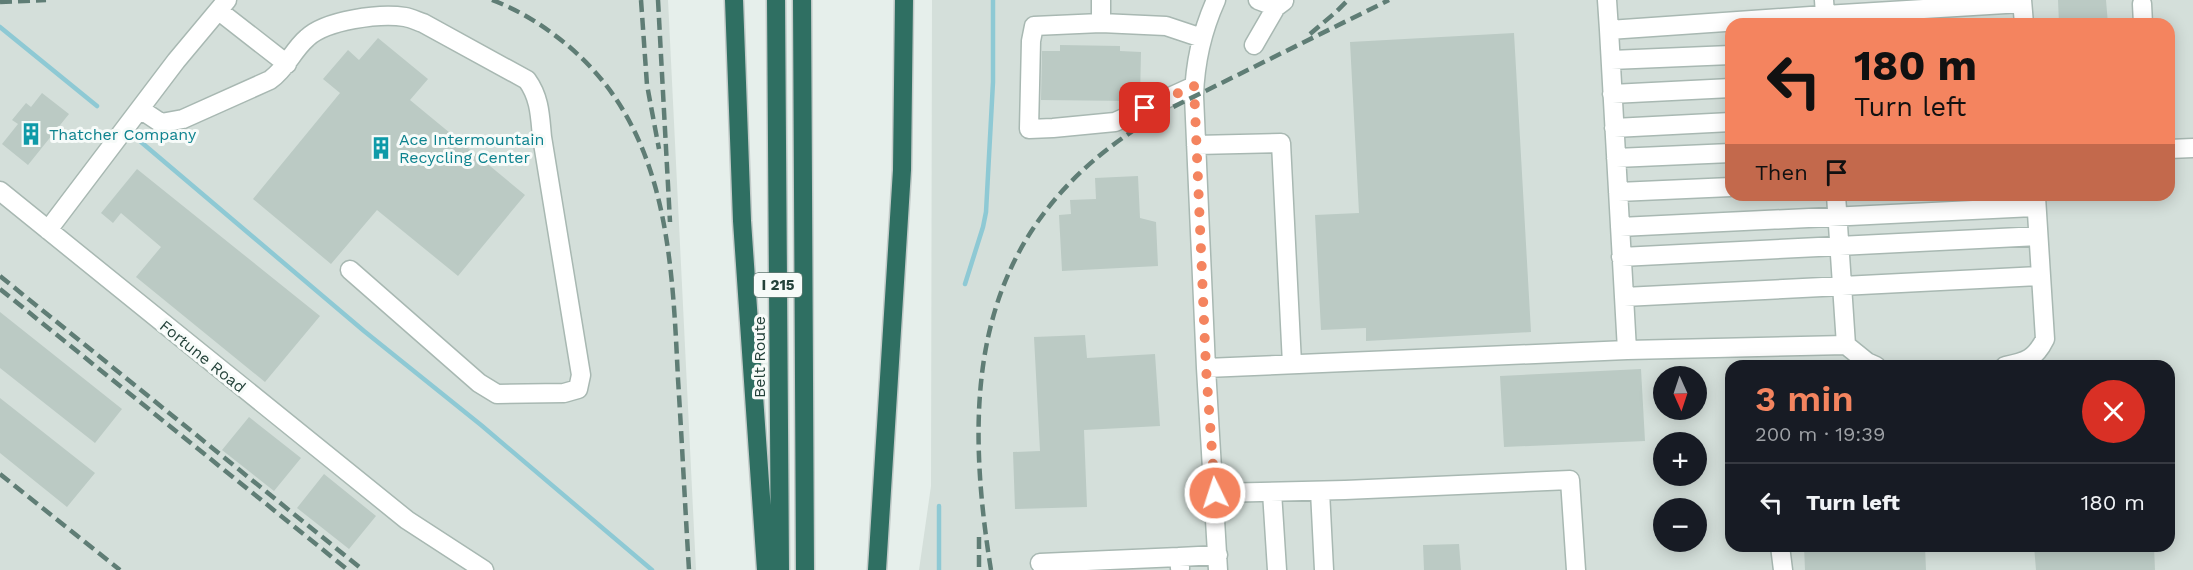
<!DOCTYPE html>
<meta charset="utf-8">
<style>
:root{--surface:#171b24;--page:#242831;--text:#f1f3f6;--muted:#9ea1a6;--line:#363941;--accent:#f4845f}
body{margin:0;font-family:"Work Sans",sans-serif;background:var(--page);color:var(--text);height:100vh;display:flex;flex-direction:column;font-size:22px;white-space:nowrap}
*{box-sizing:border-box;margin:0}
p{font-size:20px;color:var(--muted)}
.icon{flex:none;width:33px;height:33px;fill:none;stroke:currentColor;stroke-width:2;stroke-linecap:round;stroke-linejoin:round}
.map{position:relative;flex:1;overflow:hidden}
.panel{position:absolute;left:1725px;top:360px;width:450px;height:192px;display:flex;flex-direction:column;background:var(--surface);border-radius:18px;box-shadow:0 3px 15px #0003}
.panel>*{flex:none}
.banner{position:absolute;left:1725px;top:18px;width:450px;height:183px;border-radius:18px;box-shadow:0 3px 15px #0003;background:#f4845f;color:#111;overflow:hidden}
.needle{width:39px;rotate:177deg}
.fabs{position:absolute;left:1653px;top:366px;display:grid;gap:12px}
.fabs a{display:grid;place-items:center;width:54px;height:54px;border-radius:50%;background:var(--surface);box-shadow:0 3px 15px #0003;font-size:30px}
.pin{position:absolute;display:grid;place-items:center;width:51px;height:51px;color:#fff;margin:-26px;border-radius:12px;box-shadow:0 3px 9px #0006}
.me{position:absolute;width:66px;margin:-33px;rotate:356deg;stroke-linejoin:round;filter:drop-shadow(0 0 4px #0008)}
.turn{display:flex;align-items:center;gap:21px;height:126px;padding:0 30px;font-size:27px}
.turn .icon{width:78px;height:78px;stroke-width:2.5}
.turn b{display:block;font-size:42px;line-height:51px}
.then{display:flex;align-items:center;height:57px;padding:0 30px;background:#0003;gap:12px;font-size:22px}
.round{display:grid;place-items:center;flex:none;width:63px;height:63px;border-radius:32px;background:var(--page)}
.head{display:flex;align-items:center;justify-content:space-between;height:102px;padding:0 30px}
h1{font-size:36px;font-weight:600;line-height:45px;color:var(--accent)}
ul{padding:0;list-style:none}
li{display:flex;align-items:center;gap:18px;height:78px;padding:0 30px;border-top:2px solid var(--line)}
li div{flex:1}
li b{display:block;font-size:22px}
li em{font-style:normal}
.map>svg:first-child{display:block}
.built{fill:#d4dfda;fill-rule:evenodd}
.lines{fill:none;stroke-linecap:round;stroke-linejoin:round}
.stream{stroke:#8ec9d4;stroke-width:4.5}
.building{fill:#bbcac4}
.minor-casing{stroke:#a8b8b2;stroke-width:21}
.highway-casing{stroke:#c2cac8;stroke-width:21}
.minor{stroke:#fff;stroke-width:18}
.highway{stroke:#2f6f62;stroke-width:18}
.rail{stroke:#5f7d75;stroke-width:4.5;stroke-dasharray:12 6;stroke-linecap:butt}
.route{stroke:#f4845f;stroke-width:10;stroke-dasharray:0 18}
.labels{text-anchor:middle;stroke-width:6;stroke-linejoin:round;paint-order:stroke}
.shield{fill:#f7fbf9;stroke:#637a73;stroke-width:1.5}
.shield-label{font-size:15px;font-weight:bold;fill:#24423a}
.culture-label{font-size:16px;fill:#0d838f;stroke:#f7fbf9;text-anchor:start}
.street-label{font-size:16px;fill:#24423a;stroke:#f7fbf9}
</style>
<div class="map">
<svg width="2193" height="570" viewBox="0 0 2193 570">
<rect width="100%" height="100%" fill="#e6efeb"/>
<!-- built -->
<path class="built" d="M0 0H668L696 570H0Z
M932 0H2193V570H919L931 486ZM1731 24H2169V195H1731ZM1731 366H2169V546H1731ZM1664 376H1696V410H1664ZM1664 442H1696V476H1664ZM1664 508H1696V542H1664Z"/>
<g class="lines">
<!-- stream -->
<path class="stream" d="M0 27 97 106
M141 142 364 331 481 425 652 570
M965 284 983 227 986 212 993 82V0
M939 506V570"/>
</g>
<!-- building -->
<path class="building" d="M2058 0H2106L2108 24H2059Z
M1514 33 1531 332 1366 341V328L1321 330 1315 215 1359 213 1350 42Z
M378 38 428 79 410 100 525 195 458 276 377 210 331 264 253 199 340 93 323 79 348 50 359 60Z
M1060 45 1120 46V51L1141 52 1140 98 1133 101 1041 100 1042 51H1060Z
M42 93 69 114 28 165 2 144 18 124 12 120 26 103 31 107Z
M137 169 320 316 265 382 136 277 161 247 121 213 113 223 101 213Z
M1138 176 1140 218 1156 222 1158 266 1062 271 1059 215 1071 214 1070 200 1096 199 1095 178Z
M0 312 122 409 95 443 0 368Z
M1085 335 1087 358 1155 354 1160 426 1084 430 1087 507 1015 509 1013 452 1040 451 1034 337Z
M1641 369 1645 441 1504 447 1500 376Z
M0 398 95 473 67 507 0 453Z
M249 417 301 458 274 491 222 450Z
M324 474 376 516 349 549 297 508Z
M1459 544 1461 570H1424L1423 545Z
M1804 546H1925L1926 570H1805Z
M2034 546H2154L2155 570H2036Z"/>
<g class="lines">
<!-- minor casing -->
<g class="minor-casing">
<path id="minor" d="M1101 0V23L1166 26 1202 38
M1216 0C1202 31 1195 62 1194 96L1206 368 1218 570
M1258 0 1276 7 1284 1
M1607 0 1609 30
M1824 0 1825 15 2022 3
M2022 0 2024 24
M2142 4 2143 24
M219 11 287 64
M1101 23 1034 26 1031 41 1029 129 1053 128 1115 122 1194 86
M1254 45 1276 7
M1611 60 1731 55
M1612 94 1731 88
M140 109 161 123 183 119 270 80C287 68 292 51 307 38 326 20 380 13 405 17 411 18 417 21 423 23L527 80C540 98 540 116 542 137L581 375 578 389 564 393 497 394 479 383 350 270
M1614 128 1731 122
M1196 145 1281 143 1292 364
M2169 149 2193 148
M1616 158 1731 153
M0 191 407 520 484 570
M1618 192 1731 187
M1620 227 2036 207
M48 230 176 61 227 0
M1621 257 2038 236
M1624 297 2041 276
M1846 345 1867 362 1876 366
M1627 350 1609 30 1825 15V24
M2005 366C2026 362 2035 359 2045 339L2036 197
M1206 368 1627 350 1846 345 1836 195
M1320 491 1324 570
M1272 492 1277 570
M1215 493 1345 490 1570 480 1576 570
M1780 546 1783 570
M1040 563 1179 557
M1180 568 1179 557 1218 555"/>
</g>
<!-- highway casing -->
<g class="highway-casing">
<path id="highway" d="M734 0 742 221 766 570
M776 0 780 570
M802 0 805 570
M877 570 902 170 904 0"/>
</g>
<!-- minor -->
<use href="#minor" class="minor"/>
<!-- highway -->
<use href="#highway" class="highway"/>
<!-- rail -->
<path class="rail" d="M492 0C519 10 544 26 566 44 668 128 672 257 678 379 682 442 685 506 689 570
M641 0 647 85 659 149
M658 0 670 222
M0 2 46 0
M1310 34 1336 12 1348 0
M0 276 363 570
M0 289 348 570
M0 474 120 570
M979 537V570
M991 570C959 373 979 215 1167 110L1389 0"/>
</g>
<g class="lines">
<!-- route -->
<path class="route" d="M1145 108 1194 86 1206 368 1215 493"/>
</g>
<!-- icons -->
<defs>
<g id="building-bare" transform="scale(1.8)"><path d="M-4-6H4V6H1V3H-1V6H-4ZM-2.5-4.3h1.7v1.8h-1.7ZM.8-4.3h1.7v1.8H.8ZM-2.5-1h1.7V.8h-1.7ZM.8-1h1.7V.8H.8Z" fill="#0f9aa8" stroke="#f7fbf9" stroke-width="2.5" paint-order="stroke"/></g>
</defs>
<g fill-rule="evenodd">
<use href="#building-bare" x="31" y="134"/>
<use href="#building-bare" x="381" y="148"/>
</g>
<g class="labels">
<!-- shield labels -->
<rect class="shield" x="754" y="273" width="48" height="24" rx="4.5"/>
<g class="shield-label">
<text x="778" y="290">I 215</text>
</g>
<!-- culture labels -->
<g class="culture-label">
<text x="49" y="140">Thatcher Company</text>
<text x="399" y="145">Ace Intermountain<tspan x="399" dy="18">Recycling Center</tspan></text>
</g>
<!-- street labels -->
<g class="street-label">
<text transform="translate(203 356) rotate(39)" y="6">Fortune Road</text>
<text transform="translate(759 357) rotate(-90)" y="6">Belt Route</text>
</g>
</g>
</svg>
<div class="fabs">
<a><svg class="needle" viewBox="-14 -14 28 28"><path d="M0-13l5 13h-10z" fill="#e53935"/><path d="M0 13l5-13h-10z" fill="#9ea1a6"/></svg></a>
<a>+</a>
<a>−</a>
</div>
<div class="pin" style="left:1145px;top:108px;background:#d93025"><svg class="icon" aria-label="arrive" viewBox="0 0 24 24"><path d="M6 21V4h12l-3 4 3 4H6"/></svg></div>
<svg class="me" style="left:1215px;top:493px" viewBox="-20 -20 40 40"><circle r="17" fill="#f4845f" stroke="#fff" stroke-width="3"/><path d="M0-11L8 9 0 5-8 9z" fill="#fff"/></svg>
<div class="banner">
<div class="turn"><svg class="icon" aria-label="left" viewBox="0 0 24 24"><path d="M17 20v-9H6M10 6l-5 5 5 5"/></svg><div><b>180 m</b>Turn left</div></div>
<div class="then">Then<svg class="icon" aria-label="arrive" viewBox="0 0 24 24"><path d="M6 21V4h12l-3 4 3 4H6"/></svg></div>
</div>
<section class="panel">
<div class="head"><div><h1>3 min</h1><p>200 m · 19:39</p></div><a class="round" style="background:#d93025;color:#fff"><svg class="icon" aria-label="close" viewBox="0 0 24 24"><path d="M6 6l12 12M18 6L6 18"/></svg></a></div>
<ul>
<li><svg class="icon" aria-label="left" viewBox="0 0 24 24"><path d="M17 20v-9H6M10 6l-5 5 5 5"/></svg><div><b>Turn left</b></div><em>180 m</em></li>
</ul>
</section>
</div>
